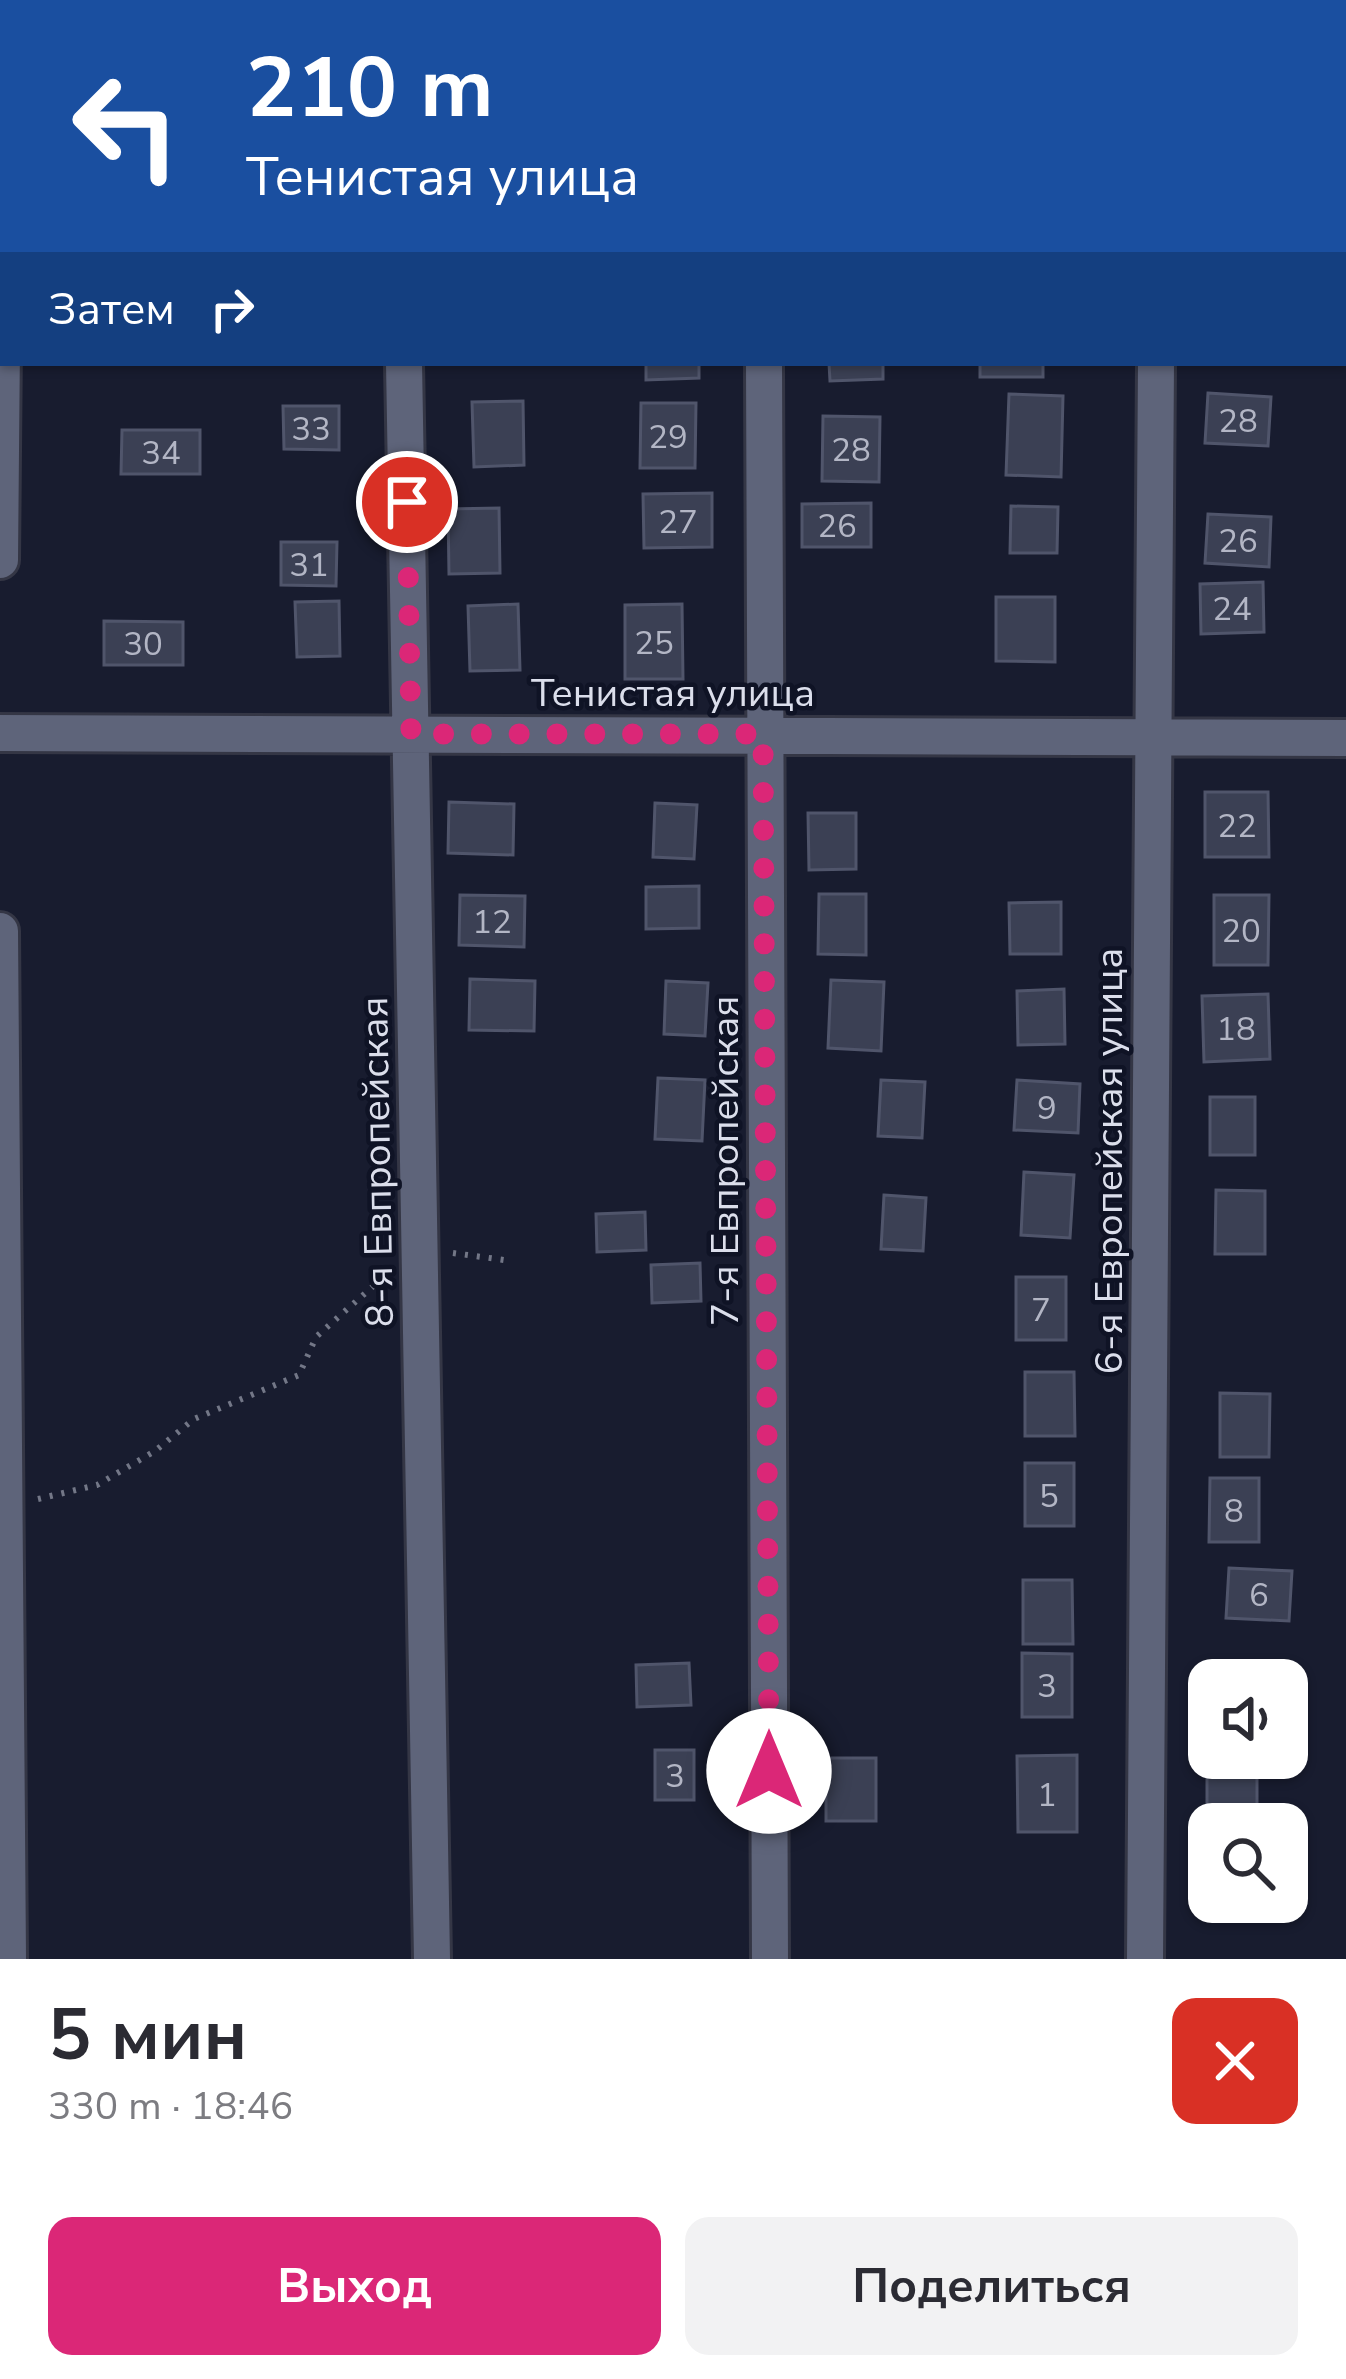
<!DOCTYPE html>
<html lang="ru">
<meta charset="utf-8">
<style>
:root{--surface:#fff;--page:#f2f2f3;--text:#2b2b33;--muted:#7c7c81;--accent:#db2777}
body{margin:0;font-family:"Nunito Sans",sans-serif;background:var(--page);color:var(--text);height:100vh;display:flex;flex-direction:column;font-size:45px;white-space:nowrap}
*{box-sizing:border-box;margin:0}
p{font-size:39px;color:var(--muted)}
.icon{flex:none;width:66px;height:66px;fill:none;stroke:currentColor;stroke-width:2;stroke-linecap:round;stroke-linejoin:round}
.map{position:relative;height:1959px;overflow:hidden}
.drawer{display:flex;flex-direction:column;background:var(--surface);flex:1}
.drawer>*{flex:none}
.top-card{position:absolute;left:0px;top:0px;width:1347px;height:366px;box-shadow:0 3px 9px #0004;background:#1a4fa0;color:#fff;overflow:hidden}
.tools{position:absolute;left:1188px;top:1659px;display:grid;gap:24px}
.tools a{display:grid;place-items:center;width:120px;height:120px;border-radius:24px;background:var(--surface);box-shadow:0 3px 9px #0004;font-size:60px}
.pin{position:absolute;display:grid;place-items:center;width:102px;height:102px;color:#fff;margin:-51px;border:6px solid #fff;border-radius:50%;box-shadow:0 3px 12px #0007}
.me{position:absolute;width:132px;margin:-66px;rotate:0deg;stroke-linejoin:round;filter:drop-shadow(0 0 9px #0008)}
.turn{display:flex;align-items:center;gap:42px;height:252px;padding:0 48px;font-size:54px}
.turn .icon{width:156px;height:156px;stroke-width:2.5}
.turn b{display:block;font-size:84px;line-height:102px}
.then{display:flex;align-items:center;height:114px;padding:0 48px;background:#0003;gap:24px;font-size:45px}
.round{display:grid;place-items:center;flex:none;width:126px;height:126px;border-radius:24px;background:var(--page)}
.overview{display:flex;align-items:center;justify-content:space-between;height:204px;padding:0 48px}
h1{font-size:72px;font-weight:700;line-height:90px}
.action{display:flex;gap:24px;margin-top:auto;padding:24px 48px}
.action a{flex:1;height:138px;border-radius:24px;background:var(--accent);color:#fff;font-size:48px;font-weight:700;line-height:138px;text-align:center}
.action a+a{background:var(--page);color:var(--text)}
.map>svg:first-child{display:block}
.building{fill:#3b4054;stroke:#50556b;stroke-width:3}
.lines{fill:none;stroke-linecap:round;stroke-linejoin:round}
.minor-casing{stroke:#343645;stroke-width:42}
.path{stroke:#737787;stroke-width:6;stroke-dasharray:3 9;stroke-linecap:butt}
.minor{stroke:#5e647a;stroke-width:36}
.route{stroke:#db2777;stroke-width:21;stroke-dasharray:0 37.8}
.labels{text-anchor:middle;stroke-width:9;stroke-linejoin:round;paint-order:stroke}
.number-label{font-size:33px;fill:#b3b6c5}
.street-label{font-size:39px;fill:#dbdeeb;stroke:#0f1325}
</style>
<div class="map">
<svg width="1346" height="1959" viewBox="0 0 1346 1959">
<rect width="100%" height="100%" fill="#181c2f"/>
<!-- building -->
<path class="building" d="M646 363H699V378L646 380Z
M829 363H883V379L830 381Z
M980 363H1043V377H980Z
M1208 393 1271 397 1268 446 1205 443Z
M1009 394 1063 396 1061 477 1006 475Z
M523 401 524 465 474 467 472 402Z
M641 403H696L695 468H640Z
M283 406H339V450L284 449Z
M823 416 880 417 879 482 822 481Z
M122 430H200V474H121Z
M712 493V547L644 548 643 494Z
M871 503V547H802V504Z
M1011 506 1058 507 1057 553H1010Z
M499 508 500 573 449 574 448 509Z
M1208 514 1271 517 1269 567 1205 563Z
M281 542H337L336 586 281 585Z
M1263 582 1264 632 1201 634 1200 584Z
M996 597H1055V662L996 661Z
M339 601 340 656 297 657 295 602Z
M518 604 520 670 470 671 468 606Z
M682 604 683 679H625V605Z
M104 621 183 622V665H104Z
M1205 792H1268L1269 857H1205Z
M449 802 514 804 513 855 448 853Z
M655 803 697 805 694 859 653 857Z
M808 813H856V869L809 870Z
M699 886V928L646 929V887Z
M819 894H866V955L818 954Z
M460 895 525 896 524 947 459 945Z
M1214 895H1269L1268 965H1214Z
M1061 902V954H1010L1009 903Z
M470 979 535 981 534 1031 469 1030Z
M831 980 884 982 881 1051 828 1048Z
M666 981 708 983 705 1036 664 1034Z
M1064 989 1065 1044 1018 1045 1017 991Z
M1268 994 1270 1059 1204 1062 1202 996Z
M658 1078 705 1080 702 1141 655 1139Z
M881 1080 925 1082 922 1138 878 1136Z
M1017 1080 1080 1084 1078 1133 1014 1130Z
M1210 1097H1255V1155H1210Z
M1024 1172 1074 1175 1070 1238 1021 1235Z
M1216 1190 1265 1191V1254H1215Z
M884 1195 926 1198 923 1251 881 1249Z
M645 1212 646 1250 597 1252 596 1214Z
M700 1263 701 1301 652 1303 651 1265Z
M1016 1277H1066V1340H1016Z
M1025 1372H1074L1075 1436H1025Z
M1220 1393 1270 1394 1269 1457H1220Z
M1025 1463H1074V1526H1025Z
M1210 1478H1259V1542H1209Z
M1229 1568 1292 1571 1289 1621 1226 1618Z
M1023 1580H1072L1073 1644H1023Z
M1022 1653 1072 1654V1717H1022Z
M689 1663 691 1705 637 1707 636 1665Z
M655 1750H694V1800H655Z
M1077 1755V1832H1018L1017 1756Z
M826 1758H876V1821H826Z
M1207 1763H1257V1824L1207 1827Z
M1215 1902H1265V1910H1215Z"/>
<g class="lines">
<!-- minor casing -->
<g class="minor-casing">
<path id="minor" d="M398 0V3
M5 3V0
M764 3V0
M1159 3V0
M404 363 432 1959
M764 363 770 1959
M0 560 3 234
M0 733 1346 738
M0 931 8 1959
M1145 1959 1156 363"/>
</g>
<!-- path -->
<path class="path" d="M453 1253 504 1260
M38 1499 97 1485 155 1451 194 1419 299 1375 316 1337 389 1272"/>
<!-- minor -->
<use href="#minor" class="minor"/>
</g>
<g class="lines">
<!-- route -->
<path class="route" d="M407 502 411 734H763L769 1771"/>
</g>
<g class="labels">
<!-- number labels -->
<g class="number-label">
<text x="1238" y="432">28</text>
<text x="311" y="440">33</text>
<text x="668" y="448">29</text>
<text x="851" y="461">28</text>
<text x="161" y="464">34</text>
<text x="678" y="533">27</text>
<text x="837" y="537">26</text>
<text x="1238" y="552">26</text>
<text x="309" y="576">31</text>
<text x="1232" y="620">24</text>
<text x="654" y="654">25</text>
<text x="143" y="655">30</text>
<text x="1237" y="837">22</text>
<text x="492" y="933">12</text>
<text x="1241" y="942">20</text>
<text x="1236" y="1040">18</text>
<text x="1047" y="1119">9</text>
<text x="1041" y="1321">7</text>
<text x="1049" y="1507">5</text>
<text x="1234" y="1522">8</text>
<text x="1259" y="1606">6</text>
<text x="1047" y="1697">3</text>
<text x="675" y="1787">3</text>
<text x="1047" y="1806">1</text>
</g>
<!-- street labels -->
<g class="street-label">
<text x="673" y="706">Тенистая улица</text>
<text transform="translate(724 1161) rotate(-90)" y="14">7-я Евпропейская</text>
<text transform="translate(1108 1161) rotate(-90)" y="14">6-я Европейская улица</text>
<text transform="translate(376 1162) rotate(-91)" y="14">8-я Евпропейская</text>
</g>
</g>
</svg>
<div class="tools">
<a><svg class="icon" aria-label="sound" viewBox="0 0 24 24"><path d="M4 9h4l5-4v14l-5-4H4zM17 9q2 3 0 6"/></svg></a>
<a><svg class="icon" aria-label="search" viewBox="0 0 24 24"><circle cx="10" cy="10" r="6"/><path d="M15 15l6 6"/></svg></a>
</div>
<div class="pin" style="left:407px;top:502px;background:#d93025"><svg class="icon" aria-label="arrive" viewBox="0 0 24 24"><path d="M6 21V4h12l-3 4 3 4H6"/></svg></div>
<svg class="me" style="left:769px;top:1771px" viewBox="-20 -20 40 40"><circle r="19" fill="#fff"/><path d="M0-13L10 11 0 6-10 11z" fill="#db2777"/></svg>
<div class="top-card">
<div class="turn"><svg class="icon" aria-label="left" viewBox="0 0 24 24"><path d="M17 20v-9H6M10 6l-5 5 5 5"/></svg><div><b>210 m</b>Тенистая улица</div></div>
<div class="then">Затем<svg class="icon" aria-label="right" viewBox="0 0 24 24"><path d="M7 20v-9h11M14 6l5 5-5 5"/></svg></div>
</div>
</div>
<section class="drawer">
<div class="overview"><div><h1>5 мин</h1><p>330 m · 18:46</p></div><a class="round" style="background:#d93025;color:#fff"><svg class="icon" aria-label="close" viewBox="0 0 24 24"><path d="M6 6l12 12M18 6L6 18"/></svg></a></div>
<div class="action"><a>Выход</a><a>Поделиться</a></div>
</section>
